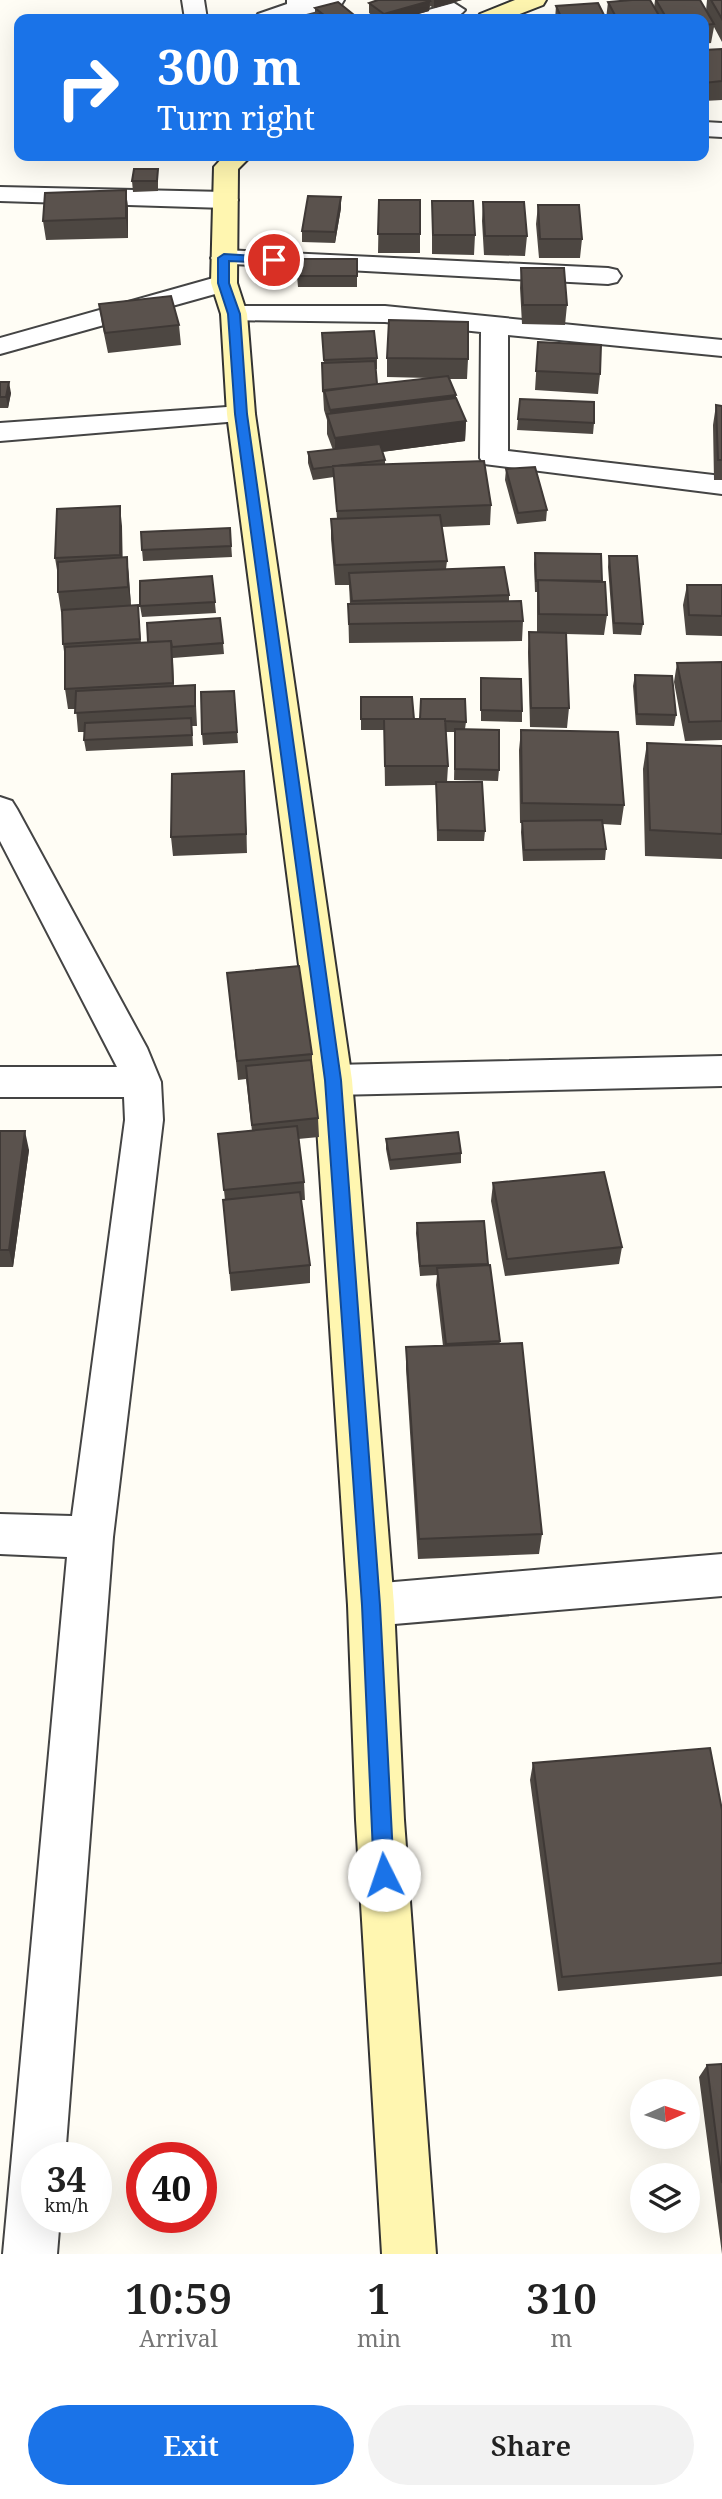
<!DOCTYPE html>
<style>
:root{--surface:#fff;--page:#f2f2f2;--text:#222;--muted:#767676;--accent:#1a73e8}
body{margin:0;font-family:"Noto Serif",serif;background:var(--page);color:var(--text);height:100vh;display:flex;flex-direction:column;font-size:26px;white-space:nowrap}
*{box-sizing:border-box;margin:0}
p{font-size:23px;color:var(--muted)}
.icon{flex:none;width:38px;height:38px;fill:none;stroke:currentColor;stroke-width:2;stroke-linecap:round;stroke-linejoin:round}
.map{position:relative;height:2254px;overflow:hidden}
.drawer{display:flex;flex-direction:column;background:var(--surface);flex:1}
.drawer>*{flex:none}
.guide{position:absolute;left:14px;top:14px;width:695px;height:147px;border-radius:14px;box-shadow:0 7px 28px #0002;background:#1a73e8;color:#fff;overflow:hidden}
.needle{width:46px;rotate:87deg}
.buttons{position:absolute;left:630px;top:2079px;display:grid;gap:14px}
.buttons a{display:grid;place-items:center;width:70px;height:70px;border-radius:50%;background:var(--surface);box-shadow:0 7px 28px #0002;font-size:35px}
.speed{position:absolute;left:21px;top:2142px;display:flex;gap:14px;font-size:35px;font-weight:700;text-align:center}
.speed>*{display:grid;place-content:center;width:91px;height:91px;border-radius:50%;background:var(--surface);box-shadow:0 7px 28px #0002;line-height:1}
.speed small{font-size:18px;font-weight:400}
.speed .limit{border:10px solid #d22;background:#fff;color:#111}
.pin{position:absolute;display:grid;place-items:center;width:60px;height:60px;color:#fff;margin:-30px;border:4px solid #fff;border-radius:50%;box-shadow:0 2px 7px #0007}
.me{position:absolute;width:77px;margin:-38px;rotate:356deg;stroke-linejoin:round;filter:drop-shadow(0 0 5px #0008)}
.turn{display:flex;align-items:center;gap:24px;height:147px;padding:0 28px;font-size:32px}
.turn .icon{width:91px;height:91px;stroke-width:2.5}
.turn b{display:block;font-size:49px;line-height:60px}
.eta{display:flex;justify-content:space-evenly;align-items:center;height:119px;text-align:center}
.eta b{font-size:42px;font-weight:600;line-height:49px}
.cta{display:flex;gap:14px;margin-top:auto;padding:14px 28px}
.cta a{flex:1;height:80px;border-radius:42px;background:var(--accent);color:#fff;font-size:28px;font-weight:600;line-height:80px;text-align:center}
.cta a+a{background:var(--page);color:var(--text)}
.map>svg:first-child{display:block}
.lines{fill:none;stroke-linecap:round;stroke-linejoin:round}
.street-casing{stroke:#444;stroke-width:4}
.secondary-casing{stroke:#333;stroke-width:4}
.street{fill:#fff;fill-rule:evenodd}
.secondary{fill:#fff6b0;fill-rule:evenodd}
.wall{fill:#4d4742}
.shaded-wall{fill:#3f3936}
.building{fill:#5a524d;stroke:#3f3936;stroke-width:2}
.route{fill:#1a73e8;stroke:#114b97;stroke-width:2}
</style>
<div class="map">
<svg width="722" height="2254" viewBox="0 0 722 2254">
<rect width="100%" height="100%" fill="#fffdf5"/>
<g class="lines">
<!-- street casing -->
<g class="street-casing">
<path id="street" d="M182 0H204L207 19H185Z
M287 0H344L341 5 287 19H255L258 14 287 4Z
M454 3 465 10C454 24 427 20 411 19L414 14Z
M704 122 722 123V137L704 136Z
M0 187 225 192 234 195 238 200 234 205 225 208 0 201Z
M224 250 608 268 617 270 621 276 617 282 608 284 215 263 211 258 215 253Z
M224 275 233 277 237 283 233 289 0 354V338Z
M234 306H385L722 340V356L508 335V451L722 476V494L484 464 480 458 481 332 385 322 225 320 221 314 225 308Z
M241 406 251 408 255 414 251 420 0 441V423Z
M0 797 12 801 17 809 147 1048 161 1082 163 1120 113 1537 65 2158H37V2217H60L57 2254H3L67 1557 0 1554V1514L72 1516 125 1120 124 1097H0V1067H117L0 841Z
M722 1056V1086L333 1095 320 1090 314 1080 320 1070 333 1065Z
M722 1554V1596L371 1626 355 1620 348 1605 355 1590 371 1584Z"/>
</g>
<!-- secondary casing -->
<g class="secondary-casing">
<path id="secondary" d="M515 0H546L543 5 507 19H477L480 14Z
M224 156H251L238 169 237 283 247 314 255 414 352 1080 394 1605 404 1820 436 2254H382L356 1820 348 1605 314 1080 227 414 221 314 211 283 214 167Z"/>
</g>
<!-- street -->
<use href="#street" class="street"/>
<!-- secondary -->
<use href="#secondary" class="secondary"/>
</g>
<!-- wall -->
<path class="wall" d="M378 0H462L434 8 430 6 429 11 401 19H377L369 13V3Z
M655 0H700L706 11 707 0H722V42L714 27 711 43 704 44V19H555L556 6 606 19 608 2 654 8Z
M315 8 359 19H300L315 15Z
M722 49V100L704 101V50Z
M158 169V191L133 192 132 181Z
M126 190 128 209V238L46 240 43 221Z
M379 200 420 234V253H378Z
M432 201 475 235 474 255 432 254Z
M483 202 527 236 525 256 484 255 482 221Z
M538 205 582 239 580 258H539L536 224Z
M341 208 335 243 302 242V231Z
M357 259V287H298L297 276Z
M521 268 567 305 565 325 522 324 520 288Z
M99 304 179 325 181 345 108 353 102 324Z
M322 333 377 358V369H375L377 384 429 378 387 377V358L468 359 467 379H449L456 395V398L466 421 465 441 382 452 385 460V465L491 505 490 525 442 527 447 561 446 569 509 595V602L523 621 522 641 349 643 348 604H350L349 585H335L331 539V519H337L334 477 313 480 308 463V452L333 450 327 434V420L324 410 322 374V363H324Z
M538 342 600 374 598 394 535 390Z
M0 382 11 393 8 408H0Z
M520 399 594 423 593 434 517 430Z
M716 405 722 406V480H714L713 425Z
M506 469 547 510 546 521 517 524 505 480Z
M122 526V557H127L131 605H138L141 643H223L224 654 173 658 174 686 196 705 197 726H192L193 746 86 751 84 740 85 732H78L76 709H68L65 689V659L63 644 62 612H61L58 592V576L55 558Z
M230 528 232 557 143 561 142 550Z
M535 553 602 581 607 615 604 635 566 634 569 708 567 728 530 727 528 652 529 632H537V592H535L534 564Z
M609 556 643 624 641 635 613 634 608 567Z
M212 576 216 613 142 617 140 606Z
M687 585H722V636L686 635 683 605Z
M722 662V740L685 741 674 682 677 663Z
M635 675 676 715 674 726 636 725 633 686Z
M481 678 522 711V722L481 721Z
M234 691 238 743 203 745 202 734Z
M361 697 414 719 466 722 465 729 499 770 498 781 454 780 455 732H446L448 766 447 782 485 831 484 841H437L436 785 385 786 384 730H361Z
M521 730 624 805 621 825 602 824 606 849 605 860 523 861 521 832 522 823H520L519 750Z
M647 743 722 746V859L645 856 643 769Z
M244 771 247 853 173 856 171 837Z
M227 973 312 1054V1068L318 1118 319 1137 298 1139 304 1182 305 1200H301L310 1265V1283L231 1291 223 1200H225L218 1134 252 1131 246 1079 238 1080Z
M0 1131 29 1150 13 1267H0Z
M386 1139 461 1153V1163L390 1170 386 1149Z
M493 1183 622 1247 619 1264 505 1276 491 1201Z
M484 1221 487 1265 500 1344 542 1534 539 1554 418 1559 406 1369V1347L443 1346 436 1285 437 1275 420 1276 416 1233 417 1223Z
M533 1763 722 1810V1976L558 1991 530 1780Z
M722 2064V2254L699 2077 707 2065Z"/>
<!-- shaded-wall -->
<path class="shaded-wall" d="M434 0H462L434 8Z
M430 1 429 11 401 19H384V14Z
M126 190 128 209V238L126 218Z
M341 197V208L335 243V232Z
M9 382 11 393 8 408 6 397Z
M456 395 455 415 330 423V410Z
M466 421 465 441 335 458V438Z
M120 506 122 526 123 575 120 555Z
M127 557 129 577 131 607 128 587Z
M244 771 245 791 247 853 246 834Z
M25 1131 29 1150 13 1267 9 1250Z"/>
<!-- building -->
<path class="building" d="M378 0H429L430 1 384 14 369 3Z
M632 0H650L661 19H617L608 2Z
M656 0H700L714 24 704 25V19H667Z
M711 0H722V19Z
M338 2 359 19H329L315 8Z
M598 3 606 19H562L556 6Z
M320 14 325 19H300Z
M722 49V81L704 83V50Z
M134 169H158L157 181H132Z
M126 190V218L43 221 45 193Z
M308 196 341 197 335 232 302 231Z
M379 200H420V234H378Z
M432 201H473L475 235H433Z
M483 202H524L527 236H485Z
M538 205H579L582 239H540Z
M298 259H357V276H297Z
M521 268H564L567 305H523Z
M171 296 179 325 105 333 99 304Z
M389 320 468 322V359L387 358Z
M374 331 377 358 324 360 322 333Z
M538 342 601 345 600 374 536 371Z
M375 361 377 384 323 391 322 363Z
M448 376 456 395 330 410 324 390Z
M0 382H9L6 397H0Z
M456 398 466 421 335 438 327 414Z
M520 399 594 402V423L518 419Z
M716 405 722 406V460H718Z
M380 444 385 460 313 469 308 452Z
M484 461 491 505 337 511 333 466Z
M535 467 547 510 518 513 506 469Z
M120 506V555L55 558 57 509Z
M440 515 447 561 335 565 331 519Z
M230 528 231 546 142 550 141 532Z
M535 553 601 554 602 581 538 580V581H536Z
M609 556H637L643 624 614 623Z
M127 557 128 587 58 592V562Z
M504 567 509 595 352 601 349 573Z
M212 576 215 602 140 606V581Z
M538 580 605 582 607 615 539 614Z
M687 585H722V616L689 615Z
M521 601 523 621 349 624 348 604Z
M138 605 140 639 63 644 62 610Z
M220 618 223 643 172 647 171 641 148 642 147 623Z
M529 632 566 633 569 708H531Z
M171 641 173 683 65 689V647Z
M722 662V721L689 722 677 663Z
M635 675 672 676 676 715 637 714Z
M481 678 521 679 522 711 481 710Z
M195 685V706L75 713 76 691Z
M234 691 237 732 202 734 201 692Z
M361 697H412L414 719H361Z
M421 699H465L466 722 445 721V719H420Z
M191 718 192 735 84 740 85 723Z
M384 719H445L448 766H385Z
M455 729 499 730V770L455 769Z
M521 730 618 732 624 805 522 803Z
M647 743 722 746V834L650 830Z
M244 771 246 834 171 837 172 774Z
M436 782H482L485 831 438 830Z
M602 820 606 849 524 850 522 821Z
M299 966 312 1054 237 1061 227 973Z
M311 1060 318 1118 252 1125 246 1066Z
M297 1126 304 1182 224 1190 218 1134Z
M0 1131H25L9 1250H0Z
M458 1132 461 1153 390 1160 386 1139Z
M604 1172 622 1247 507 1259 493 1183Z
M300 1192 310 1265 230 1273 223 1200Z
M484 1221 488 1264 420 1266 417 1223Z
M490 1265 500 1341 446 1344 437 1268Z
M522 1343 542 1534 419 1539 406 1347Z
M710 1748 722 1810V1963L562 1977 533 1763Z
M722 2064V2183L707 2065Z"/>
<!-- route -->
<path class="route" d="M224 254 274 257 279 260 274 263 229 261V283L240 314 247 414 341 1080 380 1605 394 1875 391 1882 384 1885 377 1882 374 1875 362 1605 325 1080 235 414 228 314 218 283V258Z"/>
</svg>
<div class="buttons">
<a><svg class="needle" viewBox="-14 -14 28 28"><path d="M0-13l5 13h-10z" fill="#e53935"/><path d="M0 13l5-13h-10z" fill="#767676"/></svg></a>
<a><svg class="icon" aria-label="layers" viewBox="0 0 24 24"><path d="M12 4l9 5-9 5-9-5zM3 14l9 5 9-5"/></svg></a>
</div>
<div class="speed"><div>34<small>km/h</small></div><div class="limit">40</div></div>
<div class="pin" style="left:274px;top:260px;background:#d93025"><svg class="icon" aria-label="arrive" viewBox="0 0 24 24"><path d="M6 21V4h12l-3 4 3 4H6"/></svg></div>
<svg class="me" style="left:384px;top:1875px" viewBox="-20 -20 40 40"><circle r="19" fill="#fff"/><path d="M0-13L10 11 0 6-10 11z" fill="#1a73e8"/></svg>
<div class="guide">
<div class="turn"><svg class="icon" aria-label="right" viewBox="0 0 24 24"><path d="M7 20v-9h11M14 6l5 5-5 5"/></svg><div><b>300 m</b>Turn right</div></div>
</div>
</div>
<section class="drawer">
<div class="eta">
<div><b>10:59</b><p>Arrival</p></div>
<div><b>1</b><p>min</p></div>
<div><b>310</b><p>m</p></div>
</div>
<div class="cta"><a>Exit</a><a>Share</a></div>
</section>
